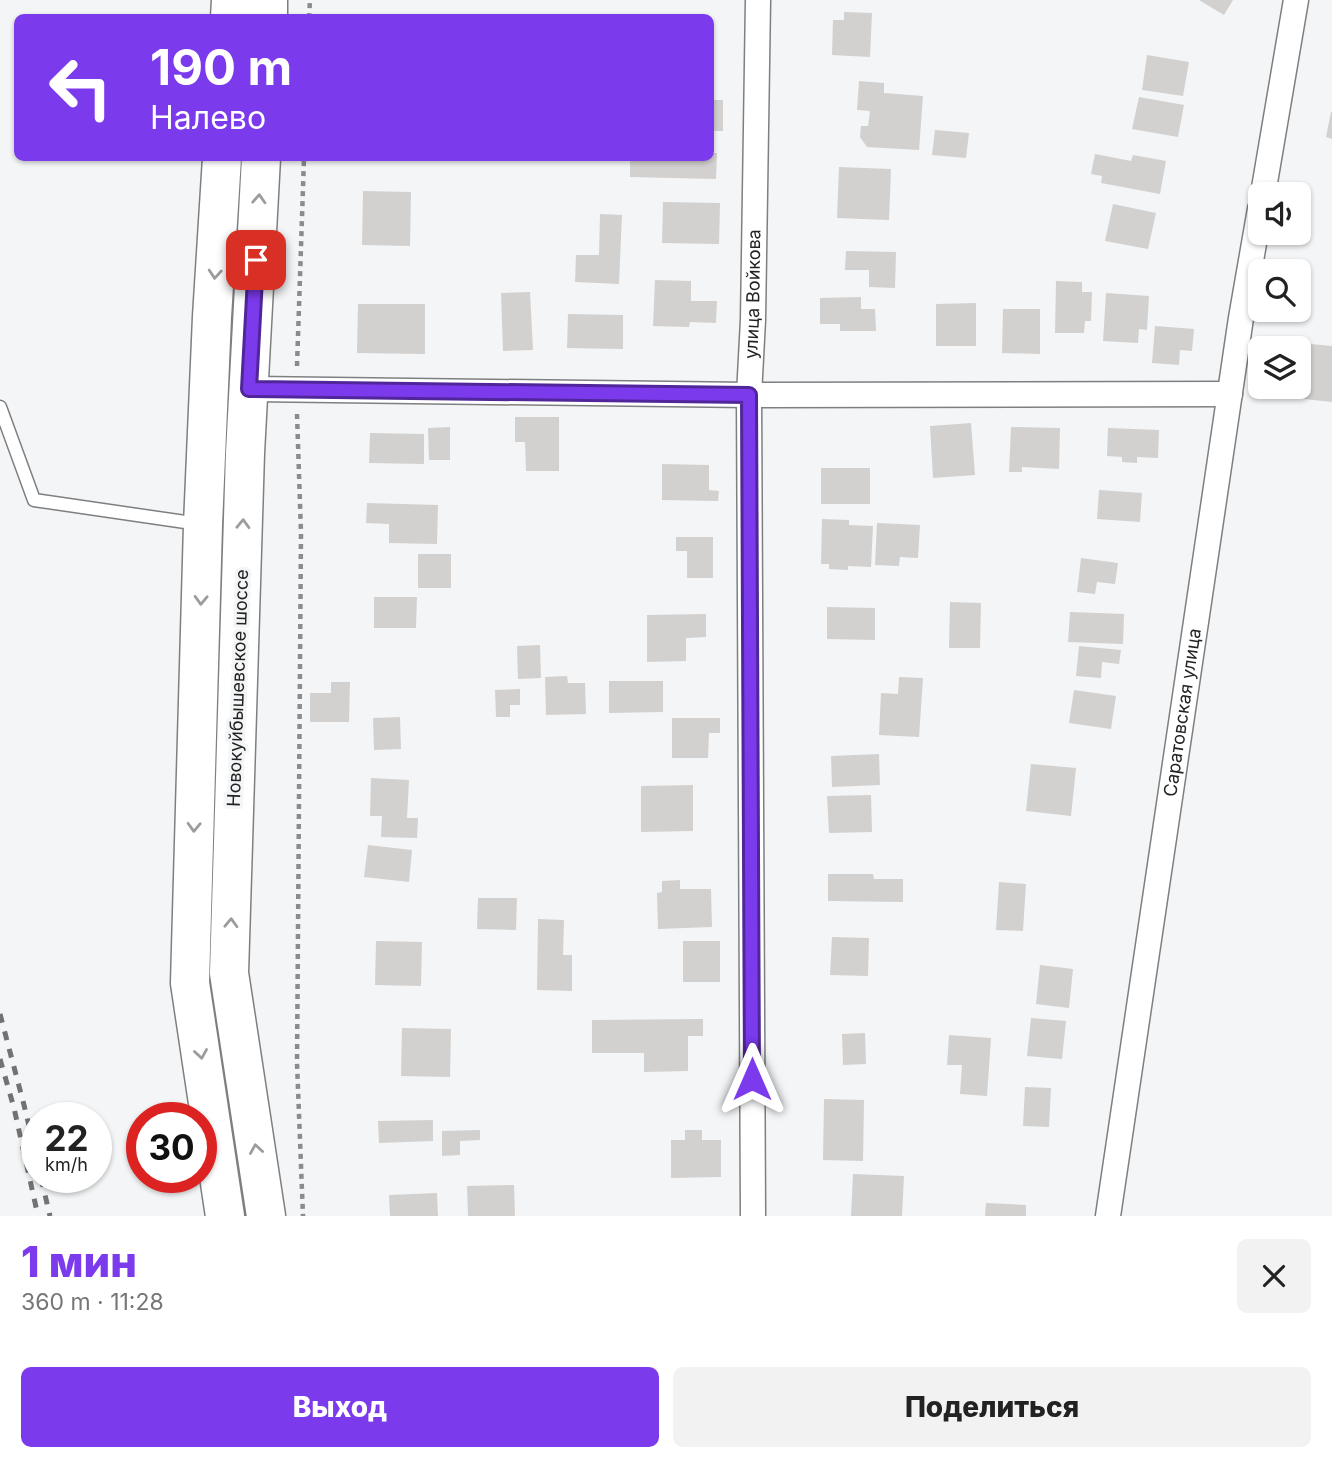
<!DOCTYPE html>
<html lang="ru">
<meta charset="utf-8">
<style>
:root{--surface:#fff;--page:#f2f2f2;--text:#222;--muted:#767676;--accent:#7c3aed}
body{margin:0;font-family:Inter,sans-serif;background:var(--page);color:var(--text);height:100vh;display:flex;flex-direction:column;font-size:26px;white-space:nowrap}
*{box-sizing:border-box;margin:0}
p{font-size:23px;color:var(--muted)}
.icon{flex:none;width:38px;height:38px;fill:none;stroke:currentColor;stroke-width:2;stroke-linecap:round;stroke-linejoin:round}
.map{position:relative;height:1216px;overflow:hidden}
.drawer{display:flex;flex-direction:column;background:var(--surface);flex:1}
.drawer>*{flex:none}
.guide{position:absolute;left:14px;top:14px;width:700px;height:147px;border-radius:10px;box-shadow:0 2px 5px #0004;background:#7c3aed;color:#fff;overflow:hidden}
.controls{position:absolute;left:1248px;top:182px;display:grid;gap:14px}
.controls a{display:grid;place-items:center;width:63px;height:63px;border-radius:10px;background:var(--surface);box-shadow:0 2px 5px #0004;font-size:35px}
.speed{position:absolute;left:21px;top:1102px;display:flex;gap:14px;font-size:35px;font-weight:700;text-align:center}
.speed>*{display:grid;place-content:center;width:91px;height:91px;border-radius:50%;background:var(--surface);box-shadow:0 2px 5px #0004;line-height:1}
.speed small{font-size:18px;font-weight:400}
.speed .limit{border:10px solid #d22;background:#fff;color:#111}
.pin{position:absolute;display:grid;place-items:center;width:60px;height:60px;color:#fff;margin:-30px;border-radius:14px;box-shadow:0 4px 10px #0006}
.me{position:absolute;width:77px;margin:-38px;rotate:0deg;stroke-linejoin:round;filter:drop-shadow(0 0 5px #0008)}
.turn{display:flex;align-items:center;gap:24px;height:147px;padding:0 21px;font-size:32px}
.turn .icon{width:91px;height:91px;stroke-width:2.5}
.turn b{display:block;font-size:49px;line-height:60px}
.round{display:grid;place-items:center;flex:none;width:74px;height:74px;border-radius:10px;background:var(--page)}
.head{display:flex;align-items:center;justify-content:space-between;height:119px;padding:0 21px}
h1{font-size:42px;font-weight:800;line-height:52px;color:var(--accent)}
.button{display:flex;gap:14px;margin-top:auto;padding:14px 21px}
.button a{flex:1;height:80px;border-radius:10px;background:var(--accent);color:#fff;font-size:28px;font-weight:800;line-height:80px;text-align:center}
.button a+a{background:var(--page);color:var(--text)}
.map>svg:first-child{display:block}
.building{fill:#d3d1cf}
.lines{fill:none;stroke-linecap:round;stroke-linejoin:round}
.lane-casing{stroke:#7e7f81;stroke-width:15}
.street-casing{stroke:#7e7f81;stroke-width:27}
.primary-casing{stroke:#7e7f81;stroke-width:41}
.path{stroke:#898b8c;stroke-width:4.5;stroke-dasharray:5 5;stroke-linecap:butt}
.lane{stroke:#fff;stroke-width:12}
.street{stroke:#fff;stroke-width:24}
.primary{stroke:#fff;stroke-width:38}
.rail{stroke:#707273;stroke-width:5;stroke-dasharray:9 9;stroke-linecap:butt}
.oneway{stroke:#9b9c9c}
.route-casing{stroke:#51269a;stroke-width:18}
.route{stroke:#7c3aed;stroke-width:12}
.labels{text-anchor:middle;stroke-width:7;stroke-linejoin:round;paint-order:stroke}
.street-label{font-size:18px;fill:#212222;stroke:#f3f5f7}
</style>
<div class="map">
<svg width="1332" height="1216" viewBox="0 0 1332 1216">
<rect width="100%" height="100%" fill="#f3f5f7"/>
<!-- building -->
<path class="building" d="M1199 0H1233L1224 15Z
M844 12 872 13 870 57 832 55 833 20H844Z
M1147 55 1189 62 1183 96 1142 90Z
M859 81 884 83V93L923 96 919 150 867 147 860 137 861 126H868L870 111 857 110Z
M1139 97 1184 105 1178 137 1132 129Z
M710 100H723V131H710Z
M1331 112H1332V139L1326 137Z
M935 130 969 133 966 158 932 155Z
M710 153H717L716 179 630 177V158H710Z
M1095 154 1131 161 1133 155 1166 161 1160 194 1101 183 1102 176 1091 174Z
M839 167 891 169 889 220 837 218Z
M363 191 411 192 410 246 362 245Z
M663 202 720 203 719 244 662 243Z
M1113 204 1156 213 1148 249 1105 241Z
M600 214 622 215 619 284 575 282 576 255H599Z
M846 251 896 252 895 288 869 287V270H845Z
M655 280 691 281V301H717L716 323 690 322 689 327 653 326Z
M1056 281 1082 282V292H1092L1091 321H1085L1084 333H1055Z
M530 292 533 350 503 351 501 293Z
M1106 293 1149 296 1147 330 1139 329 1138 343 1103 341Z
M861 297V309H875L876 331H840V324H820V298Z
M976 303V346H936V304Z
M358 304H425V354L357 353Z
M1003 309H1040V354L1002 353Z
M568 314 623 315V349L567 348Z
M1155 326 1194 329 1192 351 1180 350 1179 365 1152 363Z
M1311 344 1332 346V402L1304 399Z
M515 417H559V471H526L525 442H515Z
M971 423 975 475 933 478 930 426Z
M450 427V460H429L428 428Z
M1011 427 1060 428 1059 469 1022 467V472H1009Z
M1108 428 1159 430 1158 458 1137 457V463L1122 462V457L1107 456Z
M370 433 424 434V464L369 463Z
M662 464 709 465V490L719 491 718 501 662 500Z
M821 468H870V504H821Z
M1099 490 1142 493 1140 522 1097 519Z
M367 503 438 505 437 544 389 543V524L366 523Z
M822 519 849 520V525L873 526 871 567 848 566V570L829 569V564H821Z
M877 523 920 525 918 558 900 557 899 566 875 565Z
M676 537H713V578H687V551H676Z
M418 554H451V588H418Z
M1081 558 1118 563 1115 584 1097 582 1095 594 1077 592Z
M374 597H417L416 628H374Z
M950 602 981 603 980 648H949Z
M827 607 875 608V640L827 639Z
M1070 612 1124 614 1123 644 1068 642Z
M706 614V637L686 638V661L647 662V615Z
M540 645 541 678 518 679 517 646Z
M1079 646 1121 650 1119 664 1102 662 1101 678 1076 676Z
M567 676 568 683H585L586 714 546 715 545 677Z
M899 677 923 678 919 737 879 735 881 693 898 694Z
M609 681H663V712L609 713Z
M331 682H350L349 722H310V693H331Z
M520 689V705H510V717H496L495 690Z
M1074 690 1116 696 1111 729 1069 723Z
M400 717 401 749 374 750 373 718Z
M672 718H720V733H709L708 758H672Z
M879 754 880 785 832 787 831 756Z
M1031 764 1076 768 1071 816 1026 811Z
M371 778 409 780 407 818H418L417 838 381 837 382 816H370Z
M693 785V831L641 832V786Z
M871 795 872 832 829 833 827 796Z
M368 845 412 850 409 882 364 877Z
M828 874H873L874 879H903V902L828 901Z
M680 880V889H711L712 927 658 929 657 893 662 892V881Z
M999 882 1026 884 1023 931 996 930Z
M478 898H517L516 930 477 929Z
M538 919 564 920 563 955H572V991L537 990Z
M832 937 869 938 868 976 830 975Z
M376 941 422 942 421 986 375 985Z
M683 941H720V982H683Z
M1040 965 1073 969 1069 1008 1036 1004Z
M1031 1018 1066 1021 1062 1059 1027 1056Z
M703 1019V1036H688V1071L644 1072V1053H592V1020Z
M402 1028 451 1029 450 1077 401 1076Z
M865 1033 866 1064 843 1065 842 1034Z
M949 1035 991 1038 987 1096 960 1094 962 1065H947Z
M1025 1087 1051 1088 1049 1127 1023 1126Z
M824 1099 864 1100 863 1161 823 1160Z
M433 1120V1141L379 1143 378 1121Z
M480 1130V1140L460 1141V1155L442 1156V1131Z
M685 1130H702V1140H721V1177L671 1178V1140H685Z
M853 1174 904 1176 902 1216H851Z
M514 1185 515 1216H468L467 1186Z
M437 1193 438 1216H390L389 1195Z
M986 1203 1026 1205V1216H985Z"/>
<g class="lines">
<!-- lane casing -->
<g class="lane-casing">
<path id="lane" d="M0 407 34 500 199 524"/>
</g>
<!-- street casing -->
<g class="street-casing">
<g id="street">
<path d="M1263 194 1296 0"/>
<path d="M249 389 749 395 1230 394"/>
<path id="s1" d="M753 1216 749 395 753 320 758 0"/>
<path id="s2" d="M1108 1216 1241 318 1260 209"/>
</g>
</g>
<!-- primary casing -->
<g class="primary-casing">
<path id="primary" d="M230 18 231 0
M268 18V0
M222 158 212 317 203 525 190 983 225 1216
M261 158 245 453 229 973 266 1216"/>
</g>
<!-- path -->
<path class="path" d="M309 18 310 0
M297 366 304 158
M297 414 301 533 297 1063 303 1216"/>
<!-- lane -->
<use href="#lane" class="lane"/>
<!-- street -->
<use href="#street" class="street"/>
<!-- primary -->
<use href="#primary" class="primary"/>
<!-- rail -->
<path class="rail" d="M0 1014 24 1105 37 1159
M0 1059 14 1108 38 1216
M41 1178 50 1216"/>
</g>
<!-- one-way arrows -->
<defs><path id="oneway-chevron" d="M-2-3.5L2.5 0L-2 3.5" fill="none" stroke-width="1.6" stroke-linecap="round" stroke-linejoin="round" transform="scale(1.75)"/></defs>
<g class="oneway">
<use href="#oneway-chevron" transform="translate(259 199) rotate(-87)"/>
<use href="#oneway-chevron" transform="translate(215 274) rotate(94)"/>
<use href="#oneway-chevron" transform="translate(243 524) rotate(-88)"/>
<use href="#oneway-chevron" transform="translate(201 600) rotate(92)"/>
<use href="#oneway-chevron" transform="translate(194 827) rotate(92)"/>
<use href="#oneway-chevron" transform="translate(231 923) rotate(-88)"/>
<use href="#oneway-chevron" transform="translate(201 1054) rotate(81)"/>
<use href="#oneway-chevron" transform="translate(256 1149) rotate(-99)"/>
</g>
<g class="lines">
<!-- route casing -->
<g class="route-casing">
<path id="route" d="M256 260 249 389 749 395 752 1079"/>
</g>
<!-- route -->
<use href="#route" class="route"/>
</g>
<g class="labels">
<!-- street labels -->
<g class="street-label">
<text dy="6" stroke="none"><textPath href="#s1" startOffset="922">улица Войкова</textPath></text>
<text transform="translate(238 688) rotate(-88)" y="6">Новокуйбышевское шоссе</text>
<text dy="6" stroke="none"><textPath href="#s2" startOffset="509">Саратовская улица</textPath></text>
</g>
</g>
</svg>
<div class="controls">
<a><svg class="icon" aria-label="sound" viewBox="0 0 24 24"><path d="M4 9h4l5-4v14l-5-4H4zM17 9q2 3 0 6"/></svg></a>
<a><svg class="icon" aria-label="search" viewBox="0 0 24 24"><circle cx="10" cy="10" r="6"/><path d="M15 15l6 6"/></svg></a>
<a><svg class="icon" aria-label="layers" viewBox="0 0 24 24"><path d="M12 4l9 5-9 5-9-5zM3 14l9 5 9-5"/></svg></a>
</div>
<div class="speed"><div>22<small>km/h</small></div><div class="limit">30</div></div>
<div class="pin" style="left:256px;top:260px;background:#d93025"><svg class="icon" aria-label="arrive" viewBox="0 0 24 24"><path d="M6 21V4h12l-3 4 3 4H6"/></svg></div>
<svg class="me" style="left:752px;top:1079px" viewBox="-20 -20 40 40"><path d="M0-17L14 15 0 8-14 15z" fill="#7c3aed" stroke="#fff" stroke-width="4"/></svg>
<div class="guide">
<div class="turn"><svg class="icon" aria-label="left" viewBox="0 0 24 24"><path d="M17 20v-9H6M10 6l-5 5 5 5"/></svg><div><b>190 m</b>Налево</div></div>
</div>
</div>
<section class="drawer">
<div class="head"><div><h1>1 мин</h1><p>360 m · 11:28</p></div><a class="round"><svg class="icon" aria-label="close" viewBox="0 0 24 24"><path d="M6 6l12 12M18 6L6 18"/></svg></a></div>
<div class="button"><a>Выход</a><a>Поделиться</a></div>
</section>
